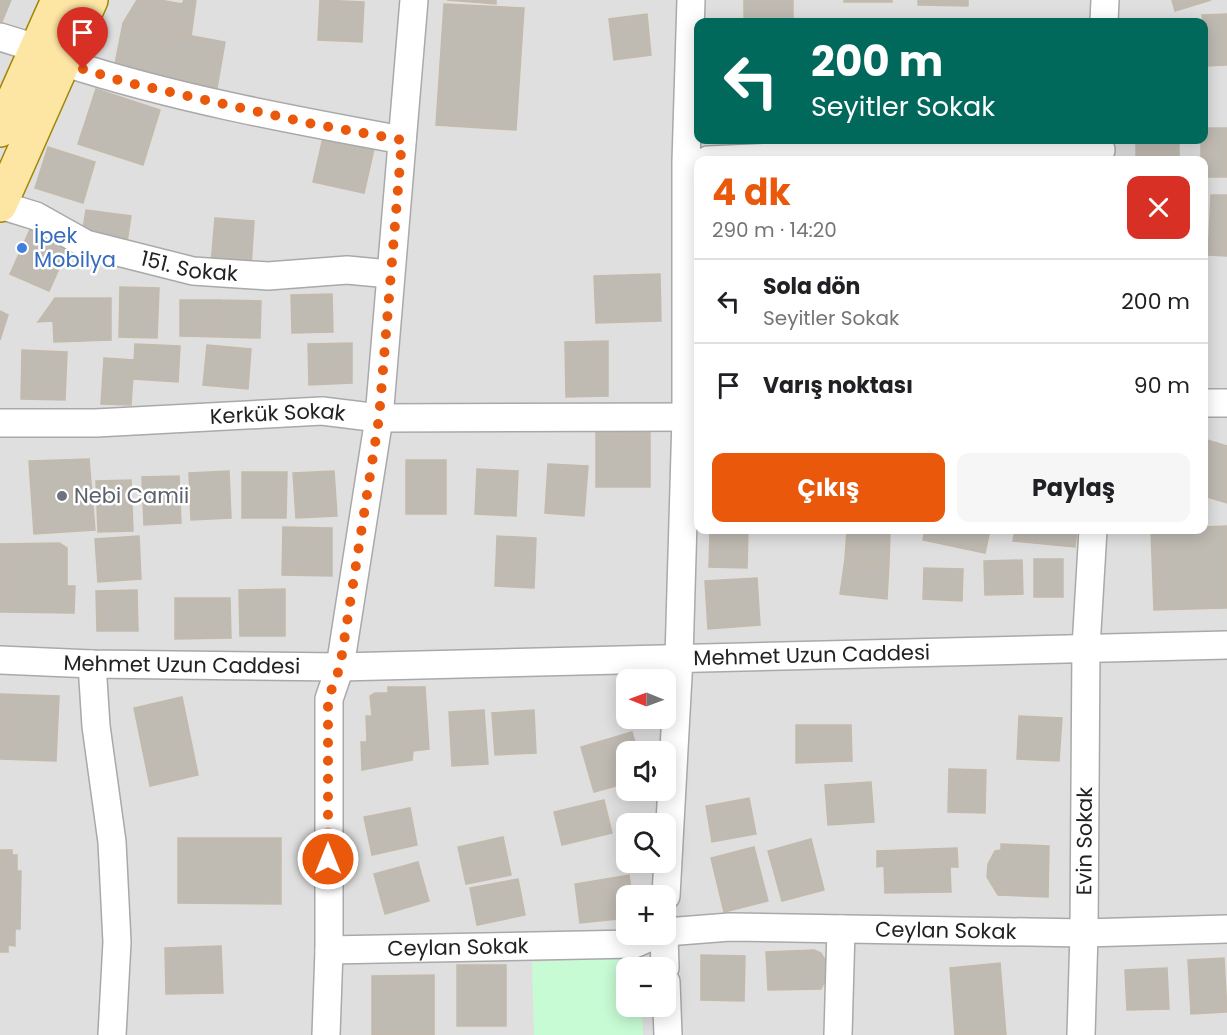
<!DOCTYPE html>
<html lang="tr">
<meta charset="utf-8">
<style>
:root{--surface:#fff;--page:#f6f6f6;--text:#202124;--muted:#757577;--line:#e0e0e0;--accent:#ea580c}
body{margin:0;font-family:Poppins,sans-serif;background:var(--page);color:var(--text);height:100vh;display:flex;flex-direction:column;font-size:22px;white-space:nowrap}
*{box-sizing:border-box;margin:0}
p{font-size:20px;color:var(--muted)}
.icon{flex:none;width:33px;height:33px;fill:none;stroke:currentColor;stroke-width:2;stroke-linecap:round;stroke-linejoin:round}
.map{position:relative;flex:1;overflow:hidden}
.details{position:absolute;left:694px;top:156px;width:514px;height:378px;display:flex;flex-direction:column;background:var(--surface);border-radius:12px;box-shadow:0 3px 15px #0003}
.details>*{flex:none}
.top-card{position:absolute;left:694px;top:18px;width:514px;height:126px;border-radius:12px;box-shadow:0 3px 15px #0003;background:#00695c;color:#fff;overflow:hidden}
.needle{width:39px;rotate:271deg}
.tools{position:absolute;left:616px;top:669px;display:grid;gap:12px}
.tools a{display:grid;place-items:center;width:60px;height:60px;border-radius:12px;background:var(--surface);box-shadow:0 3px 15px #0003;font-size:30px}
.pin{position:absolute;display:grid;place-items:center;width:51px;height:51px;color:#fff;margin:-62px -26px;border-radius:50% 50% 50% 0;rotate:-45deg;box-shadow:0 0 6px #0007}
.pin .icon{rotate:45deg}
.me{position:absolute;width:66px;margin:-33px;rotate:0deg;stroke-linejoin:round;filter:drop-shadow(0 0 4px #0008)}
.turn{display:flex;align-items:center;gap:21px;height:126px;padding:0 18px;font-size:27px}
.turn .icon{width:78px;height:78px;stroke-width:2.5}
.turn b{display:block;font-size:42px;line-height:51px}
.round{display:grid;place-items:center;flex:none;width:63px;height:63px;border-radius:12px;background:var(--page)}
.head{display:flex;align-items:center;justify-content:space-between;height:102px;padding:0 18px}
h1{font-size:36px;font-weight:700;line-height:45px;color:var(--accent)}
.cta{display:flex;gap:12px;margin-top:auto;padding:12px 18px}
.cta a{flex:1;height:69px;border-radius:12px;background:var(--accent);color:#fff;font-size:24px;font-weight:700;line-height:69px;text-align:center}
.cta a+a{background:var(--page);color:var(--text)}
ul{padding:0;list-style:none}
li{display:flex;align-items:center;gap:18px;height:84px;padding:0 18px;border-top:2px solid var(--line)}
li div{flex:1}
li b{display:block;font-size:22px}
li em{font-style:normal}
.map>svg:first-child{display:block}
.residential{fill:#e0dfdf;fill-rule:evenodd}
.park{fill:#c7fbd4}
.building{fill:#bfbab2;stroke:#c4baab;stroke-width:1.5}
.lines{fill:none;stroke-linecap:round;stroke-linejoin:round}
.minor-casing{stroke:#a9a9a9;stroke-width:30}
.major-casing{stroke:#a08600;stroke-width:36}
.minor{stroke:#fff;stroke-width:27}
.major{stroke:#fde5a3;stroke-width:33}
.route{stroke:#ea580c;stroke-width:10;stroke-dasharray:0 18}
.shop-dot{fill:#3f7fe0;stroke:#fff;stroke-width:2}
.worship-dot{fill:#6b7280;stroke:#fff;stroke-width:2}
.labels{text-anchor:middle;stroke-width:5;stroke-linejoin:round;paint-order:stroke}
.shop-label{font-size:21px;fill:#366cbe;stroke:#fff;text-anchor:start}
.street-label{font-size:21px;fill:#222;stroke:#fff}
.worship-label{font-size:21px;fill:#5b616d;stroke:#fff;text-anchor:start}
</style>
<div class="map">
<svg width="1227" height="1035" viewBox="0 0 1227 1035">
<rect width="100%" height="100%" fill="#f2f0e9"/>
<!-- residential -->
<path class="residential" d="M0 0H1227V1035H0ZM699 22H1204V140H699ZM699 160H1204V530H699ZM627 680H666V718H627ZM627 752H666V790H627ZM627 824H666V862H627ZM627 896H666V934H627ZM627 968H666V1006H627Z"/>
<!-- park -->
<path class="park" d="M641 957V967L627 968V1006L642 1007 643 1035H534L532 962Z"/>
<!-- building -->
<path class="building" d="M0 0H11L1 24H0Z
M137 0H160L182 4 184 0H196L191 36 123 23Z
M320 0 364 2 362 42 318 40Z
M447 0H496V4Z
M744 0H793V22H758L757 20 744 17Z
M844 0H892V2H844Z
M918 0H968V6L918 5Z
M1172 0H1211L1175 11Z
M444 4 524 8 516 130 436 125Z
M647 14 651 55 614 60 609 19Z
M1227 14V65L1204 66V22H1203L1202 15Z
M123 23 225 42 217 88 114 69Z
M96 89 160 110 143 165 78 144Z
M1204 128H1227V177H1204V160H1201V140H1204Z
M323 138 374 149 364 193 313 182Z
M1136 140H1179V160H1136Z
M48 147 95 162 83 203 35 188Z
M1211 195H1227V256L1208 255Z
M86 210 131 216 127 242 82 235Z
M215 218 254 221 251 267 211 264Z
M32 225 71 242 49 291 10 274Z
M660 274 661 321 596 323 594 276Z
M120 287 159 288 157 338 119 337Z
M332 294 333 332 292 333 291 295Z
M55 298H111V340L54 342 53 321 38 322Z
M180 300H221L220 337 180 336Z
M221 300 261 301 260 338 220 337Z
M0 311 8 315 0 340Z
M608 341V396L566 397 565 342Z
M352 343V383L309 385 308 344Z
M135 344 180 346 178 382 133 379Z
M207 345 251 349 248 389 203 385Z
M22 350 67 352 65 400 21 399Z
M104 358 134 360 131 405 101 404Z
M596 432H650V487H596Z
M1204 439 1227 446V503L1204 496Z
M89 459 95 530 34 534 29 461Z
M406 460H446V514H406Z
M548 464 588 466 584 516 545 513Z
M477 469 518 471 516 516 475 514Z
M229 471 231 518 191 520 189 473Z
M334 471 337 516 296 518 293 473Z
M242 472H287L286 518H242Z
M179 476 181 523 144 525 142 477Z
M131 480 133 531 98 532 96 481Z
M1227 526V608L1154 610 1151 530H1204V527Z
M283 527 332 528V576L282 575Z
M710 530H748L747 568 709 567Z
M847 530H890L889 563 845 559Z
M925 530H990L985 553 923 540Z
M1015 530H1077L1075 547 1013 541Z
M139 536 141 579 98 582 95 539Z
M497 536 536 538 534 588 495 586Z
M59 543 67 548V586H75L74 613 0 612V544Z
M845 559 889 563 887 599 840 594Z
M1034 559H1063V597H1034Z
M1022 560 1023 594 985 595 984 561Z
M924 568 963 569 962 601 923 599Z
M757 578 760 625 708 629 705 581Z
M285 589V636H240L239 590Z
M137 590 138 631H97L96 591Z
M175 598H230L231 638 175 639Z
M388 687H425L429 749 413 751 412 760 362 770 361 742H367L366 716H372L370 696 375 693H388Z
M0 694 59 696 56 761 0 759Z
M182 697 198 775 150 786 134 708Z
M484 710 488 764 452 766 449 712Z
M534 710 536 753 495 755 492 713Z
M1019 716 1062 718 1059 761 1017 759Z
M796 725H851L852 761 796 763Z
M632 732 638 752H627V783L594 792 581 747Z
M949 769 986 770 985 813 948 812Z
M871 782 874 822 828 825 825 785Z
M749 798 756 834 712 842 706 806Z
M604 800 612 833 562 845 554 812Z
M410 808 417 845 372 855 364 817Z
M503 837 511 875 466 884 458 847Z
M178 838H281V904L178 903Z
M811 839 824 890 782 901 768 851Z
M1001 844 1049 846 1048 897 998 895 987 877 988 864 995 851 1001 850Z
M754 847 768 901 724 912 711 858Z
M957 848 958 867H950L951 892 885 893 884 866 877 867V851Z
M0 850H12V855H17V871H21L20 929H15V946L8 945V952H0Z
M418 862 429 901 385 914 374 874Z
M629 875 632 896H627V918L580 923 575 884Z
M518 879 525 915 477 925 470 888Z
M221 946 223 993 166 994 165 948Z
M814 950 821 953 827 963 825 981 821 989 768 990 766 952Z
M701 955 745 956 744 1001 701 1000Z
M1224 958 1227 1012 1191 1014 1188 960Z
M1000 963 1006 1035H955L950 968Z
M457 965H506V1026H457Z
M1167 968 1169 1009 1127 1010 1125 970Z
M434 975V1035H372V976Z"/>
<g class="lines">
<!-- minor casing -->
<g class="minor-casing">
<g id="minor">
<path d="M1104 22 1105 0"/>
<path d="M0 37 36 48"/>
<path d="M63 62C173 98 288 119 402 140"/>
<path d="M708 160 821 155 1101 150"/>
<path id="s1" d="M0 205 36 216 86 244 193 271 268 276 347 270 390 274"/>
<path d="M1204 403H1227"/>
<path id="s2" d="M0 423H96L322 411 379 418 699 417"/>
<path id="s3" d="M0 660 92 664 340 667 1227 645"/>
<path d="M92 664 96 726 112 842 117 942 112 1035"/>
<path d="M666 896 679 658 686 418V162L691 0"/>
<path id="s4" d="M666 932 730 927 1084 933 1227 929"/>
<path d="M664 934 665 968"/>
<path id="s5" d="M329 950 634 944 657 934"/>
<path d="M666 982 668 1035"/>
<path d="M326 1035 329 950V699L340 667 379 418 414 0"/>
<path d="M838 1035 841 929"/>
<path id="s6" d="M1081 1035 1084 933 1086 647 1093 530"/>
</g>
</g>
<!-- major casing -->
<g class="major-casing">
<path id="major" d="M0 130 58 0
M0 205 91 0"/>
</g>
<!-- minor -->
<use href="#minor" class="minor"/>
<!-- major -->
<use href="#major" class="major"/>
</g>
<g class="lines">
<!-- route -->
<path class="route" d="M83 69 125 82 313 124 402 140 379 418 340 667 328 699V859"/>
</g>
<!-- markers -->
<circle class="shop-dot" cx="22" cy="248" r="6"/>
<circle class="worship-dot" cx="62" cy="496" r="6"/>
<g class="labels">
<!-- shop labels -->
<g class="shop-label">
<text x="34" y="243">İpek<tspan x="34" dy="24">Mobilya</tspan></text>
</g>
<!-- street labels -->
<g class="street-label">
<text dy="7" stroke="none"><textPath href="#s1" startOffset="201">151. Sokak</textPath></text>
<text dy="7" stroke="none"><textPath href="#s2" startOffset="278">Kerkük Sokak</textPath></text>
<text dy="7" stroke="none"><textPath href="#s3" startOffset="812">Mehmet Uzun Caddesi</textPath></text>
<text dy="7" stroke="none"><textPath href="#s3" startOffset="182">Mehmet Uzun Caddesi</textPath></text>
<text dy="7" stroke="none"><textPath href="#s6" startOffset="194">Evin Sokak</textPath></text>
<text dy="7" stroke="none"><textPath href="#s4" startOffset="280">Ceylan Sokak</textPath></text>
<text dy="7" stroke="none"><textPath href="#s5" startOffset="129">Ceylan Sokak</textPath></text>
</g>
<!-- worship labels -->
<g class="worship-label">
<text x="74" y="503">Nebi Camii</text>
</g>
</g>
</svg>
<div class="tools">
<a><svg class="needle" viewBox="-14 -14 28 28"><path d="M0-13l5 13h-10z" fill="#e53935"/><path d="M0 13l5-13h-10z" fill="#757577"/></svg></a>
<a><svg class="icon" aria-label="sound" viewBox="0 0 24 24"><path d="M4 9h4l5-4v14l-5-4H4zM17 9q2 3 0 6"/></svg></a>
<a><svg class="icon" aria-label="search" viewBox="0 0 24 24"><circle cx="10" cy="10" r="6"/><path d="M15 15l6 6"/></svg></a>
<a>+</a>
<a>−</a>
</div>
<div class="pin" style="left:83px;top:69px;background:#d93025"><svg class="icon" aria-label="arrive" viewBox="0 0 24 24"><path d="M6 21V4h12l-3 4 3 4H6"/></svg></div>
<svg class="me" style="left:328px;top:859px" viewBox="-20 -20 40 40"><circle r="17" fill="#ea580c" stroke="#fff" stroke-width="3"/><path d="M0-11L8 9 0 5-8 9z" fill="#fff"/></svg>
<div class="top-card">
<div class="turn"><svg class="icon" aria-label="left" viewBox="0 0 24 24"><path d="M17 20v-9H6M10 6l-5 5 5 5"/></svg><div><b>200 m</b>Seyitler Sokak</div></div>
</div>
<section class="details">
<div class="head"><div><h1>4 dk</h1><p>290 m · 14:20</p></div><a class="round" style="background:#d93025;color:#fff"><svg class="icon" aria-label="close" viewBox="0 0 24 24"><path d="M6 6l12 12M18 6L6 18"/></svg></a></div>
<ul>
<li><svg class="icon" aria-label="left" viewBox="0 0 24 24"><path d="M17 20v-9H6M10 6l-5 5 5 5"/></svg><div><b>Sola dön</b><p>Seyitler Sokak</p></div><em>200 m</em></li>
<li><svg class="icon" aria-label="arrive" viewBox="0 0 24 24"><path d="M6 21V4h12l-3 4 3 4H6"/></svg><div><b>Varış noktası</b></div><em>90 m</em></li>
</ul>
<div class="cta"><a>Çıkış</a><a>Paylaş</a></div>
</section>
</div>
